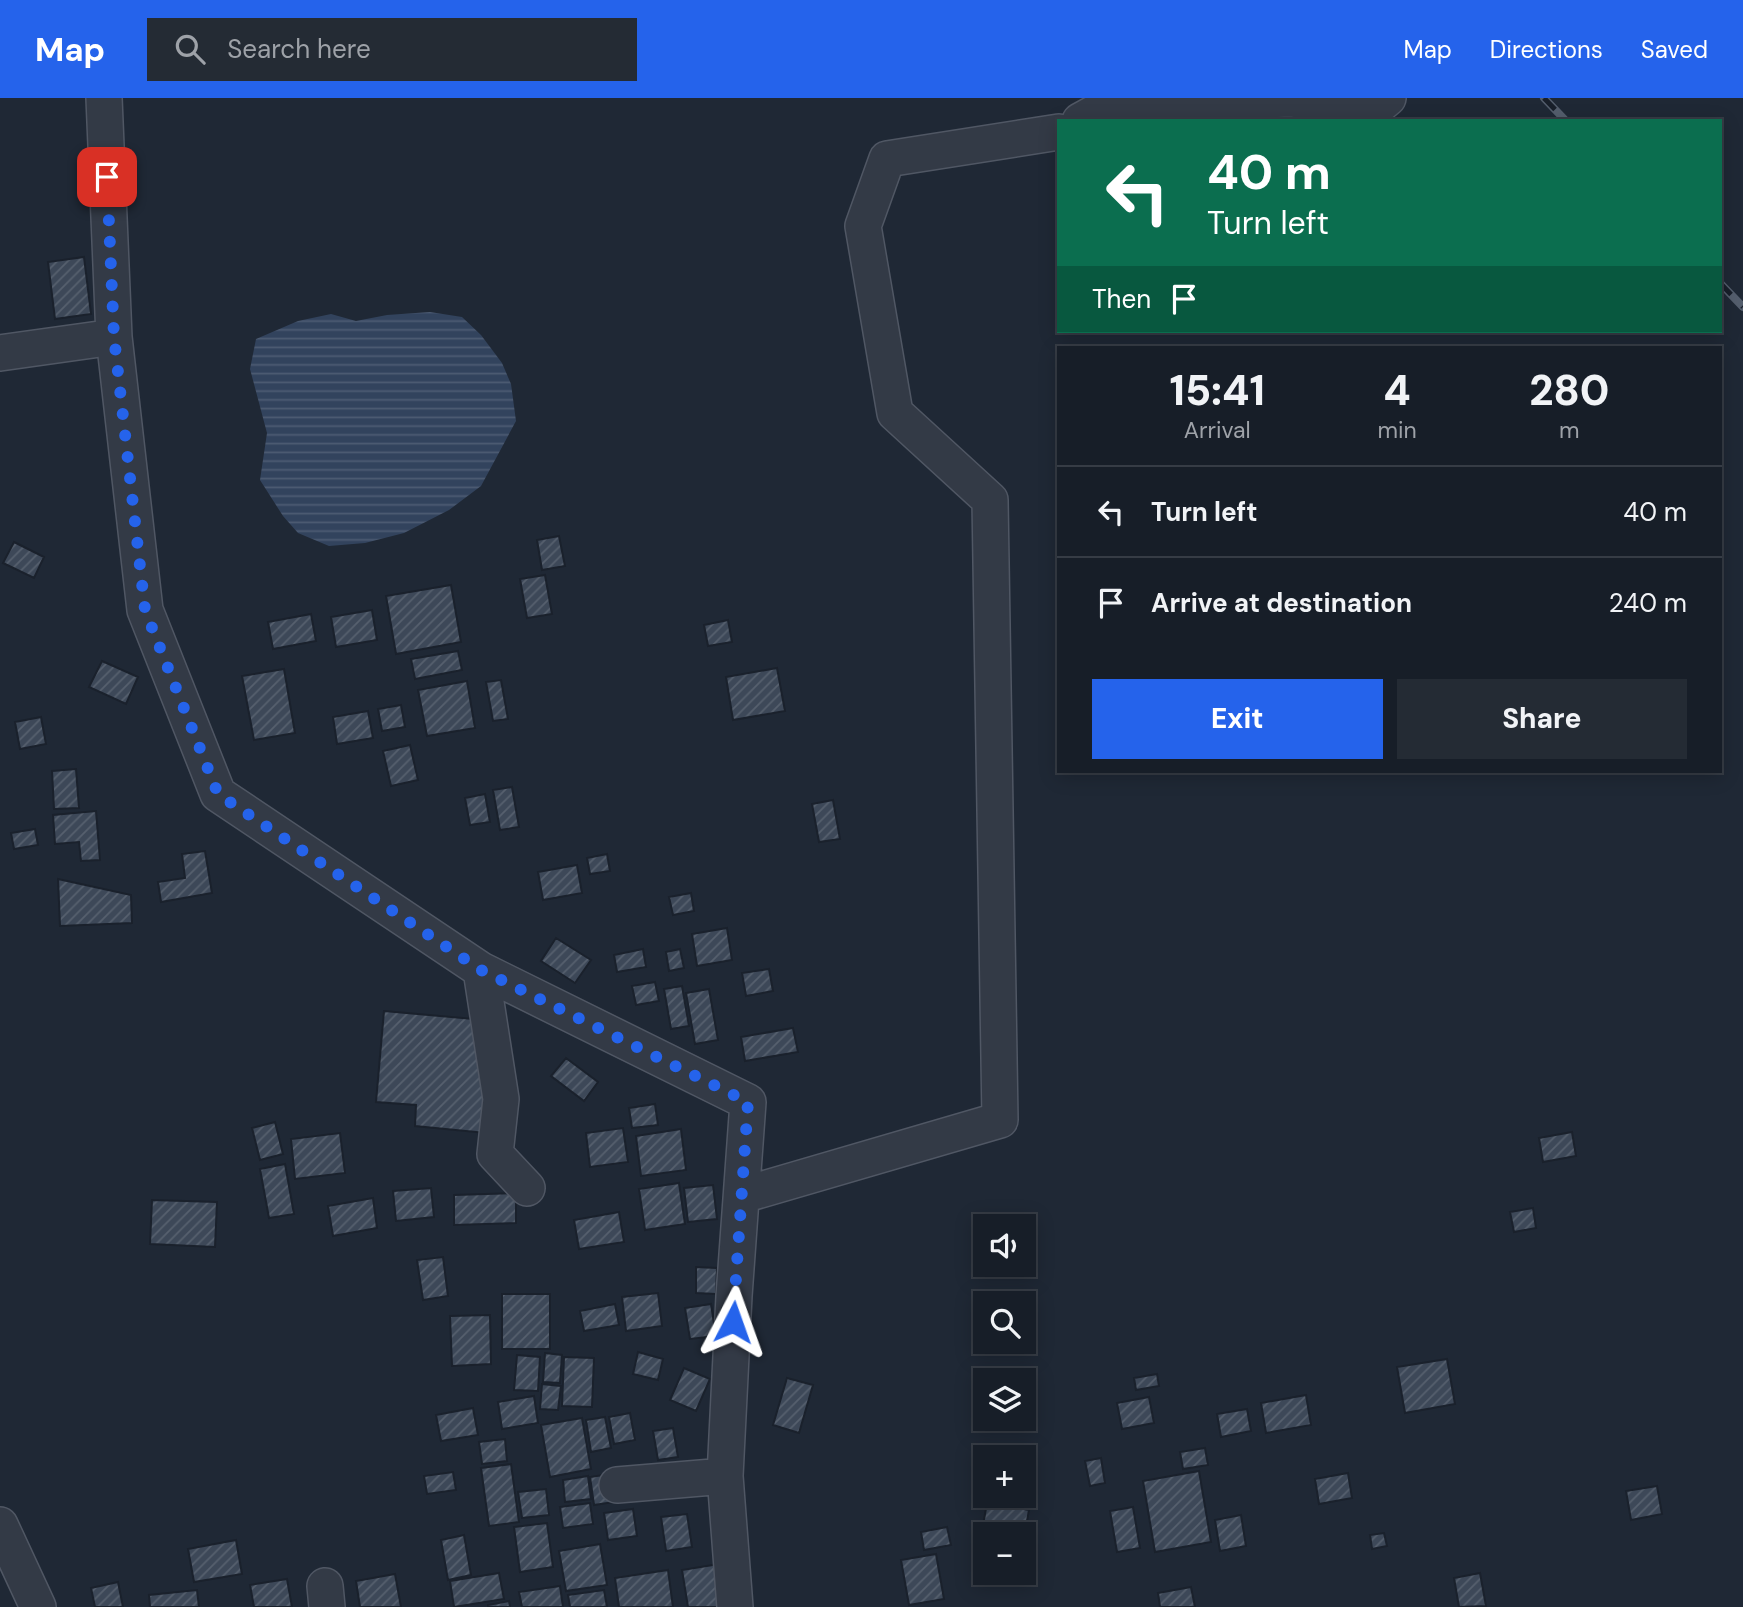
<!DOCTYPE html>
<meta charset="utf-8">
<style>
:root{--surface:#171e28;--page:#242b34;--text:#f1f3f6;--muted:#9ea2a8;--line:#363c45;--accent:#2563eb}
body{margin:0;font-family:"DM Sans",sans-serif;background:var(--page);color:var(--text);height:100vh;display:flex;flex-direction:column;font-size:26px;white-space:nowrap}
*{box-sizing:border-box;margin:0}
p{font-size:23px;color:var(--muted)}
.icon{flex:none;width:38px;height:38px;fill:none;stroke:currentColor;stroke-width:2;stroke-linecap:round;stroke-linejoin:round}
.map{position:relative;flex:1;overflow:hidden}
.details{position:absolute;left:1057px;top:248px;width:665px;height:427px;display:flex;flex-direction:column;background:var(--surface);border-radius:0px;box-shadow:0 4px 18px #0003,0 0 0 2px var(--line)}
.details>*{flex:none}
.top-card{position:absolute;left:1057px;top:21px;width:665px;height:214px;border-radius:0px;box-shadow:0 4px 18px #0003,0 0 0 2px var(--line);background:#0b6e4f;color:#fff;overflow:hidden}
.controls{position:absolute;left:973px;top:1116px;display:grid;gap:14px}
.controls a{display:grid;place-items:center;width:63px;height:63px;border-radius:0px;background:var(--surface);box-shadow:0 4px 18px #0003,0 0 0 2px var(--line);font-size:35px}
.pin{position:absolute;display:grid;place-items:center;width:60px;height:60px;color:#fff;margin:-30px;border-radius:14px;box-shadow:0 4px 10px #0006}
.me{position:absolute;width:77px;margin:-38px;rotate:4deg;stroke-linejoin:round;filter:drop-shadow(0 0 5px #0008)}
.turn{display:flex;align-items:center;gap:24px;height:147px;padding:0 35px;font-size:32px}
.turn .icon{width:91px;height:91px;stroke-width:2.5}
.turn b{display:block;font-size:49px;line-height:60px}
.then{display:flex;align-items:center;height:66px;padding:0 35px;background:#0003;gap:14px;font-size:26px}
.eta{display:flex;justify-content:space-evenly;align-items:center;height:119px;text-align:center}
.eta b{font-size:42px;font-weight:800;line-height:49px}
.primary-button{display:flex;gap:14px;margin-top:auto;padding:14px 35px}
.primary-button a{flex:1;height:80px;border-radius:0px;background:var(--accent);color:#fff;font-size:28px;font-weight:800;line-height:80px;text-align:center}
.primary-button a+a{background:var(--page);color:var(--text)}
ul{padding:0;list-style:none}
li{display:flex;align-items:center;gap:21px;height:91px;padding:0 35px;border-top:2px solid var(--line)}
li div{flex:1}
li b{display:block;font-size:26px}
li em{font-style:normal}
header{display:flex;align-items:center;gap:42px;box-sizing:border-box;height:98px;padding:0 35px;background:var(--accent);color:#fff}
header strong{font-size:33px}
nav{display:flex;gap:38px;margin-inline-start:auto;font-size:24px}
.search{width:490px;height:63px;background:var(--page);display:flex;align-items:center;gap:18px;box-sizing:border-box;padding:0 24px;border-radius:0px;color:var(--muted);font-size:26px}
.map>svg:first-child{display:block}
.water{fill:url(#water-rules)}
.building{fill:url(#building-hatch);stroke:#1a212c;stroke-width:2}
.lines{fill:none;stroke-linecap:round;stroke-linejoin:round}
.minor-casing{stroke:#505764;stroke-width:38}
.minor{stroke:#333a46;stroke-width:35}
.rail-casing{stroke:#545e6d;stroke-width:8}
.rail{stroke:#181f2a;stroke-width:5;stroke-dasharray:16;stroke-linecap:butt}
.route{stroke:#2563eb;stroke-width:12;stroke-dasharray:0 21.6}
</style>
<header>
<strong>Map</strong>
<div class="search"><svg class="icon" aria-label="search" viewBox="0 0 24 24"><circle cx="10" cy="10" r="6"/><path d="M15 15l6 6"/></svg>Search here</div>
<nav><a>Map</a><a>Directions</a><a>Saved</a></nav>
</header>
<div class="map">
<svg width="1743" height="1509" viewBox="0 0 1743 1509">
<defs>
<pattern id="water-rules" width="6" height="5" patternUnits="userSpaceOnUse" patternTransform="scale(1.75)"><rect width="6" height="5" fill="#32435d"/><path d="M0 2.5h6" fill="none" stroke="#4d5c73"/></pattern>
<pattern id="building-hatch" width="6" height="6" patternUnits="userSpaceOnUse" patternTransform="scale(1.75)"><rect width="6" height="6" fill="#3d4858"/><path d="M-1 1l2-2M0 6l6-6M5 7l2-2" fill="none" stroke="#56606e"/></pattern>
</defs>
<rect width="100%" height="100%" fill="#1f2835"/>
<!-- water -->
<path class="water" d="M430 214 462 219 481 237 502 265 511 286 516 323 481 388 449 412 404 435 365 445 329 448 298 435 283 418 260 382 267 335 250 271 256 241 298 223 331 216 356 223 387 217Z"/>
<!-- building -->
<path class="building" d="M84 159 91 216 55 221 48 164Z
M559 438 565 468 542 472 537 442Z
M14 444 44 459 34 480 3 465Z
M545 477 552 516 527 520 520 481Z
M451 487 461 544 396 556 386 498Z
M372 512 377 542 336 549 331 519Z
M311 516 316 543 273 551 268 524Z
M728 522 732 544 708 548 704 527Z
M458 553 462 572 415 581 411 561Z
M102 563 138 579 126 606 89 589Z
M777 570 785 613 733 622 726 579Z
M284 571 295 635 254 642 242 578Z
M501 582 508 621 493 623 486 584Z
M467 583 475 630 427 638 418 592Z
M401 607 405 629 382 633 378 611Z
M368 613 373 640 337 646 333 619Z
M41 619 46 646 20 651 15 624Z
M410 647 418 682 391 688 383 653Z
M76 671 79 710 54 711 52 673Z
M512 689 519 729 500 732 493 692Z
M485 696 490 724 470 727 465 700Z
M833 702 840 741 819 744 812 706Z
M96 713 100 762 81 763 79 744 55 746 53 717Z
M35 731 38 747 14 751 11 735Z
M205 753 212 795 161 804 158 784 185 780 182 756Z
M607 756 610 773 590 776 587 760Z
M577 767 582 795 543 802 538 774Z
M58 781 131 797 132 825 60 828Z
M691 795 694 813 673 817 669 799Z
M727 830 732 862 697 868 692 836Z
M556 840 591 862 575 885 541 863Z
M643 851 646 869 617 874 614 857Z
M680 851 684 870 669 873 666 854Z
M769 871 773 893 746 898 742 875Z
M655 884 659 903 636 907 632 888Z
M682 888 689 928 671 931 664 891Z
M709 891 718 942 695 946 686 895Z
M384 913 496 923 486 1035 415 1028 416 1007 376 1004Z
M793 930 798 954 745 963 741 939Z
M566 960 598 984 584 1003 551 978Z
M655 1006 658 1027 632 1030 629 1010Z
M275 1024 283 1056 260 1062 252 1030Z
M623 1030 628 1064 590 1069 586 1035Z
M681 1031 686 1072 641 1078 636 1038Z
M1572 1034 1576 1058 1543 1064 1539 1040Z
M340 1035 345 1075 295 1081 291 1041Z
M285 1066 294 1116 269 1120 260 1071Z
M679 1085 685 1126 645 1132 639 1091Z
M713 1087 717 1121 688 1124 684 1090Z
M431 1090 434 1119 396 1123 393 1093Z
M516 1095V1125L454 1127V1097Z
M373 1100 377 1130 333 1138 328 1108Z
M152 1102 217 1104 215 1149 150 1146Z
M1533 1110 1536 1130 1514 1134 1510 1114Z
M619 1114 624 1144 579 1151 574 1122Z
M443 1159 448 1198 423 1202 417 1162Z
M696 1169 717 1170 716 1196 696 1195Z
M658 1195 662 1228 626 1233 622 1199Z
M502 1196H550V1251H502Z
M615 1206 619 1227 584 1233 580 1213Z
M711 1206 716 1238 690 1241 685 1210Z
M490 1217 491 1266 452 1268 450 1218Z
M638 1254 663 1261 658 1282 633 1276Z
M545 1255 562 1257 560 1285 543 1284Z
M517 1257 540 1259 538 1293 514 1292Z
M564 1259 594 1260 592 1309 562 1308Z
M1447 1261 1455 1306 1405 1315 1397 1269Z
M684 1270 710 1281 696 1313 670 1302Z
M1157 1276 1159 1288 1136 1292 1134 1280Z
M787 1280 813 1287 799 1335 773 1327Z
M542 1286 561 1288 558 1312 540 1311Z
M1306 1297 1311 1327 1266 1335 1261 1305Z
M534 1298 538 1325 502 1331 498 1304Z
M1149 1299 1154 1325 1122 1331 1117 1305Z
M473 1310 478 1337 441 1343 436 1317Z
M1247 1311 1251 1333 1221 1339 1217 1316Z
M630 1315 635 1342 614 1346 609 1319Z
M605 1319 611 1350 591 1354 586 1322Z
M582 1320 591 1371 550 1379 541 1327Z
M673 1330 678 1359 658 1362 653 1333Z
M505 1341 507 1363 482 1366 479 1344Z
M1205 1350 1208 1367 1183 1371 1180 1354Z
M1101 1360 1105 1385 1090 1388 1085 1363Z
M511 1366 519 1424 489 1428 481 1370Z
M1199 1373 1211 1444 1155 1454 1143 1383Z
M453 1374 456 1392 427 1396 424 1378Z
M1348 1375 1352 1400 1319 1406 1315 1381Z
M610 1376 614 1404 594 1407 590 1379Z
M588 1378 591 1401 565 1404 563 1382Z
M1657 1388 1662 1416 1631 1422 1626 1393Z
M546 1391 549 1417 522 1420 518 1394Z
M590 1405 593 1426 563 1430 560 1409Z
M987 1405 1029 1412 1024 1440V1437H985V1468L976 1466Z
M1133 1409 1140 1450 1117 1454 1110 1413Z
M633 1411 637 1438 608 1442 604 1415Z
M687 1416 692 1449 666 1453 661 1419Z
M1241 1417 1246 1448 1220 1453 1215 1422Z
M547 1425 553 1469 520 1474 514 1429Z
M947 1429 951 1447 924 1452 921 1434Z
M1384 1435 1387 1448 1372 1451 1370 1437Z
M464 1437 471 1477 448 1482 441 1442Z
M236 1442 242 1476 194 1484 188 1451Z
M600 1446 607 1487 566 1493 559 1453Z
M936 1456 944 1501 909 1507 901 1462Z
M719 1466 726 1509H688L682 1472Z
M668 1472 673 1509H619L615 1480Z
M499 1475 504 1501 454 1509 450 1483Z
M1480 1475 1486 1508 1459 1509 1454 1480Z
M395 1476 401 1509H360L356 1483Z
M287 1481 292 1509H254L250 1487Z
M118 1484 123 1509H95L91 1490Z
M560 1488 563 1509H522L519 1494Z
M1191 1489 1195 1509H1160L1158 1495Z
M197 1492 199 1509H150L149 1497Z
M604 1492 607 1509H570L568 1497Z
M509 1503 510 1509H488V1507Z"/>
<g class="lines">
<!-- minor casing -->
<g class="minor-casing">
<path id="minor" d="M104 0 114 239 145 512 218 696 481 872 748 1004 734 1198 725 1378 735 1509
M1080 23 1109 7 1291 1 1376 10 1388 0
M0 255 114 239
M481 872 501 1001 495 1056 527 1090
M743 1097 1000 1022 990 402 895 315 863 128 887 61 1059 34
M617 1387 725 1378
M0 1427 38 1509
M325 1488 327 1509"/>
</g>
<!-- minor -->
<use href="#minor" class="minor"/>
<!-- rail casing -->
<g class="rail-casing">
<path id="rail" d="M1544 0 1566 23
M1720 185 1743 209"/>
</g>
<!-- rail -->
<use href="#rail" class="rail"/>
</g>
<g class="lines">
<!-- route -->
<path class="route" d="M107 79 114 239 145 512 218 696 481 872 748 1004 733 1224"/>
</g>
</svg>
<div class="controls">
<a><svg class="icon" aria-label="sound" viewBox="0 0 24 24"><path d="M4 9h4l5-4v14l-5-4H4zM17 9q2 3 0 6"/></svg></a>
<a><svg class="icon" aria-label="search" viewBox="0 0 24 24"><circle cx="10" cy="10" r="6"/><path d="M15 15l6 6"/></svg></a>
<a><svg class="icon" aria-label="layers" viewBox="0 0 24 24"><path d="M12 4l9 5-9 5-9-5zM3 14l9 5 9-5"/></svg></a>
<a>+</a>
<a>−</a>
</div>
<div class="pin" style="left:107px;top:79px;background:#d93025"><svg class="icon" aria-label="arrive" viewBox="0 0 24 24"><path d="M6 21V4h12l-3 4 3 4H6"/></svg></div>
<svg class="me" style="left:733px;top:1224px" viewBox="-20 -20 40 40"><path d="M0-17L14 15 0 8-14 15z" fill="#2563eb" stroke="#fff" stroke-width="4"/></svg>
<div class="top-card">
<div class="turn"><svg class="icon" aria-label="left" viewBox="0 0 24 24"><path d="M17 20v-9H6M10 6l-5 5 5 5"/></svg><div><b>40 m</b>Turn left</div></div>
<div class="then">Then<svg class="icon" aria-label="arrive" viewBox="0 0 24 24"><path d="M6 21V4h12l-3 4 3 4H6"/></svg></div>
</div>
<section class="details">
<div class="eta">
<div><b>15:41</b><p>Arrival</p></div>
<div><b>4</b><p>min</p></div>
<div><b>280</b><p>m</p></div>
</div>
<ul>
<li><svg class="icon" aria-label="left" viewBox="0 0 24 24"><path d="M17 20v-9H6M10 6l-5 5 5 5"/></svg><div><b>Turn left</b></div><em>40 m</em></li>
<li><svg class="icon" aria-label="arrive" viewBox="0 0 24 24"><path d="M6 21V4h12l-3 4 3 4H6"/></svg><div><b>Arrive at destination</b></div><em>240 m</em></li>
</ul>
<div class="primary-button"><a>Exit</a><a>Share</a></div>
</section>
</div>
